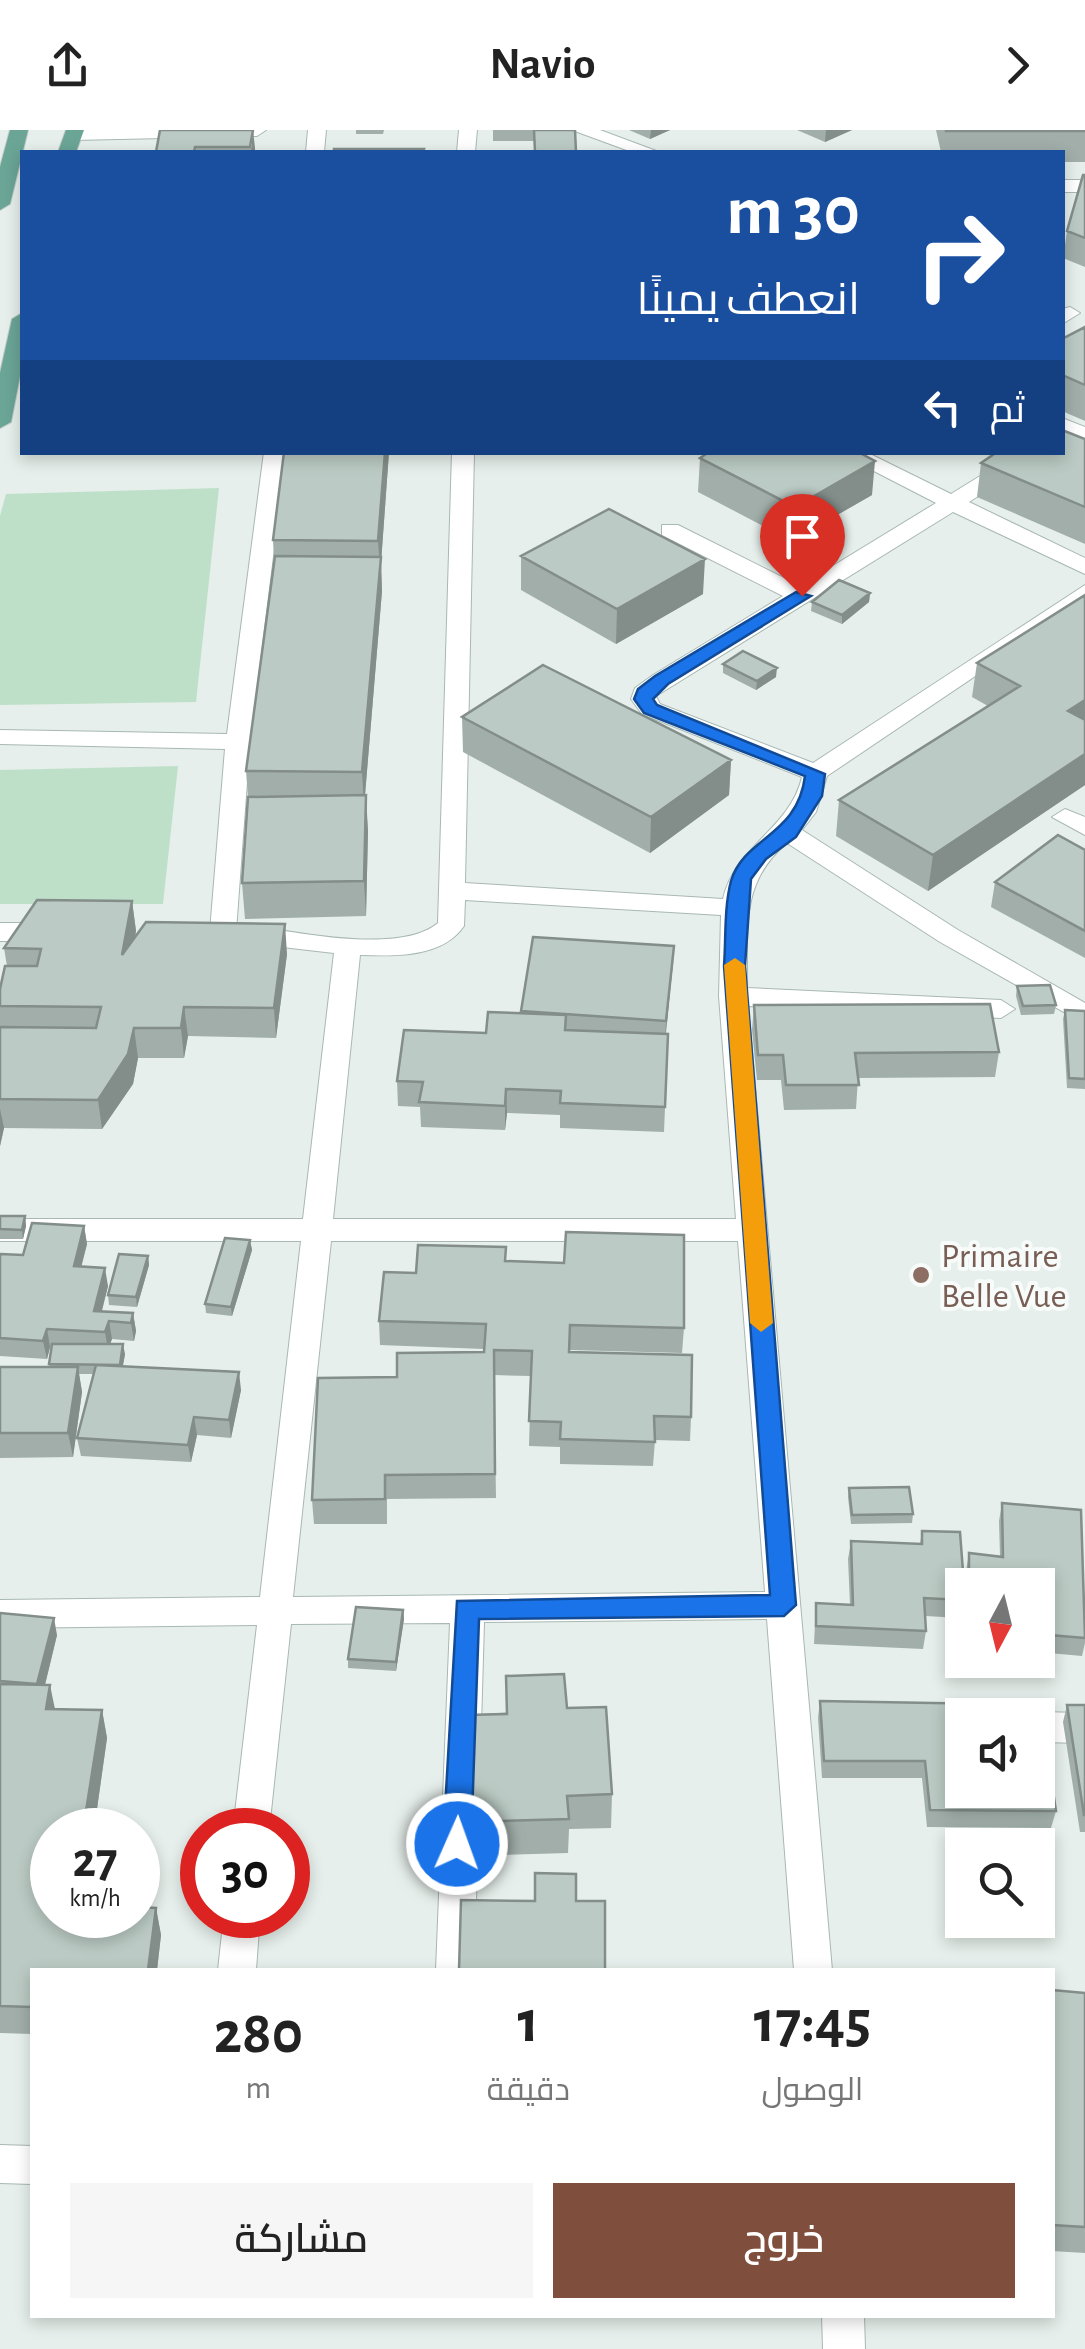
<!DOCTYPE html>
<html lang="ar">
<meta charset="utf-8">
<style>
:root{--surface:#fff;--page:#f6f6f6;--text:#222;--muted:#767676;--accent:#804e3d}
body{margin:0;font-family:"Alegreya Sans",Cairo,sans-serif;background:var(--page);color:var(--text);direction:rtl;height:100vh;display:flex;flex-direction:column;font-size:38px;white-space:nowrap}
*{box-sizing:border-box;margin:0}
p{font-size:32px;color:var(--muted)}
.icon{flex:none;width:55px;height:55px;fill:none;stroke:currentColor;stroke-width:2;stroke-linecap:round;stroke-linejoin:round}
.map{position:relative;flex:1;overflow:hidden;direction:ltr}
.panel{position:absolute;left:30px;top:1838px;width:1025px;height:350px;display:flex;flex-direction:column;background:var(--surface);border-radius:0px;box-shadow:0 5px 15px #0003;direction:rtl}
.panel>*{flex:none}
.top-card{position:absolute;left:20px;top:20px;width:1045px;height:305px;border-radius:0px;box-shadow:0 5px 15px #0003;direction:rtl;background:#1a4fa0;color:#fff;overflow:hidden}
.needle{width:65px;rotate:187deg}
.fabs{position:absolute;left:945px;top:1438px;display:grid;gap:20px}
.fabs a{display:grid;place-items:center;width:110px;height:110px;border-radius:0px;background:var(--surface);box-shadow:0 5px 15px #0003;font-size:50px}
.speed{position:absolute;left:30px;top:1678px;display:flex;gap:20px;font-size:50px;font-weight:700;text-align:center}
.speed>*{display:grid;place-content:center;width:130px;height:130px;border-radius:50%;background:var(--surface);box-shadow:0 5px 15px #0003;line-height:1}
.speed small{font-size:25px;font-weight:400}
.speed .limit{border:15px solid #d22;background:#fff;color:#111}
.pin{position:absolute;display:grid;place-items:center;width:85px;height:85px;color:#fff;margin:-102px -42px;border-radius:50% 50% 50% 0;rotate:-45deg;box-shadow:0 0 10px #0007}
.pin .icon{rotate:45deg}
.me{position:absolute;width:110px;margin:-55px;rotate:2deg;stroke-linejoin:round;filter:drop-shadow(0 0 8px #0008)}
.turn{display:flex;align-items:center;gap:35px;height:210px;padding:0 40px;font-size:45px}
.turn .icon{width:130px;height:130px;stroke-width:2.5}
.turn b{display:block;font-size:70px;line-height:85px}
.then{display:flex;align-items:center;height:95px;padding:0 40px;background:#0003;gap:20px;font-size:38px}
.eta{display:flex;justify-content:space-evenly;align-items:center;height:170px;text-align:center}
.eta b{font-size:60px;font-weight:600;line-height:70px}
.action{display:flex;gap:20px;margin-top:auto;padding:20px 40px}
.action a{flex:1;height:115px;border-radius:0px;background:var(--accent);color:#fff;font-size:40px;font-weight:600;line-height:115px;text-align:center}
.action a+a{background:var(--page);color:var(--text)}
header{display:flex;justify-content:space-between;align-items:center;height:130px;padding:0 40px;background:var(--surface);font-size:45px;font-weight:600}
.map>svg:first-child{display:block}
.green{fill:#bfe0c8}
.lines{fill:none;stroke-linecap:round;stroke-linejoin:round}
.minor-casing{stroke:#a8b8b2;stroke-width:2}
.major-casing{stroke:#c2cac8;stroke-width:2}
.minor{fill:#fff;fill-rule:evenodd}
.major{fill:#6aa596;fill-rule:evenodd}
.wall{fill:#a1aea9}
.shaded-wall{fill:#838d89}
.building{fill:#bbcac4;stroke:#838d89;stroke-width:2.5;fill-rule:evenodd}
.route{fill:#1a73e8;stroke:#114b97;stroke-width:2.5}
.slow{fill:#f59e0b}
.education-dot{fill:#8d6e63;stroke:#f7fbf9;stroke-width:4}
.labels{text-anchor:middle;stroke-width:8;stroke-linejoin:round;paint-order:stroke}
.education-label{font-size:35px;fill:#785e54;stroke:#f7fbf9;text-anchor:start}
</style>
<header><svg class="icon" aria-label="forward" viewBox="0 0 24 24"><path d="M9 5l7 7-7 7"/></svg>Navio<svg class="icon" aria-label="share" viewBox="0 0 24 24"><path d="M12 15V3M7 8l5-5 5 5M5 13v7h14v-7"/></svg></header>
<div class="map">
<svg width="1085" height="2219" viewBox="0 0 1085 2219">
<rect width="100%" height="100%" fill="#e6efeb"/>
<!-- green -->
<path class="green" d="M219 358 196 572 0 575V386L6 364Z
M178 636 163 774H0V640Z"/>
<g class="lines">
<!-- minor casing -->
<g class="minor-casing">
<path id="minor" d="M67 0H266L257 6 74 10 67 8Z
M308 0H326L324 22H306Z
M459 0H477L475 22H457Z
M572 0H600L659 22H632Z
M1062 50H1085V62H1062Z
M1070 177 1080 183 1062 194V179Z
M1062 288 1085 297V312L1062 302Z
M264 322H286L250 612 236 801 223 810 210 801 225 619 0 614V600L227 604Z
M452 322H474L465 753 723 769C735 716 790 699 802 647L642 584 631 569 635 558 653 545 783 466 662 405V395H678L800 456 936 373 837 322H866L951 364 1019 322H1046L969 372 1085 428V444L953 382 656 566 660 574 813 633 1085 455V472L827 646 816 682 802 700 958 800 1085 873V894L940 812 787 713C739 753 748 801 747 858L1001 870 1015 879 1001 888 748 876 832 1840H794L767 1489 484 1492 474 1840H436L450 1493 291 1494 269 1700H233L257 1495 0 1498V1470L260 1467 301 1111H0V1089H303L334 823 248 813 235 804 248 795C296 802 400 825 438 793ZM465 770 721 785 719 866 736 1089H333L360 825C395 826 442 828 464 796ZM331 1111H738L765 1462 293 1467Z
M1065 679 1085 687V705L1052 687Z
M0 793H57L70 802 57 811H0Z
M1038 1582 1085 1583V1613L1038 1612V1585H1030Z
M224 1785H260L256 1840H218Z
M0 2015 32 2016V2054L0 2053Z
M822 2185H864L865 2219H823Z"/>
</g>
<!-- major casing -->
<g class="major-casing">
<path id="major" d="M10 0H28L10 74 0 80V37Z
M66 0H84L76 22H58Z
M22 183V236L11 292 0 298V243L12 189Z"/>
</g>
<!-- minor -->
<use href="#minor" class="minor"/>
<!-- major -->
<use href="#major" class="major"/>
</g>
<!-- wall -->
<path class="wall" d="M160 0 255 18V22H156Z
M356 0H384L383 4H356Z
M493 0H575L534 11H493Z
M629 0H670L650 9Z
M797 0H852L825 12Z
M936 0H1085V32H1062V22H941Z
M1085 45V137L1063 128 1067 101Z
M1085 197V291L1062 281V209Z
M1085 309V414L977 367 981 333Z
M389 322 381 433 382 461 365 665 368 701 366 786 245 789 242 753 248 667 246 641 274 430 273 410Z
M700 328 872 365 792 411 698 362Z
M521 426 703 464 616 514 521 460Z
M870 463 869 472 842 494 811 481 812 472Z
M1085 465V655L928 761 836 706 839 670 988 576 972 567 977 533Z
M723 534 776 547 756 560 723 543Z
M462 587 731 630 729 665 650 723 463 622Z
M1085 720V828L991 777 995 752Z
M132 771 136 801 135 807 287 824 276 908 188 906 184 928H138L133 954 102 999 4 998 0 1016V859L7 836 4 818Z
M533 807 674 816 666 904H668L664 1002 560 998V985L507 983 505 1000 421 997 420 977 398 976 397 951 521 883Z
M1017 856 1056 875 1054 884 1021 885 1016 866Z
M754 875 999 922 995 947 858 948 856 979 784 980 781 950H757L752 900Z
M1065 880 1085 881V959L1067 958 1063 889Z
M0 1086H25L26 1096 23 1109H0Z
M84 1096 87 1114 81 1136 108 1156 102 1181 133 1183 136 1201 134 1211 112 1209 110 1214 125 1224 123 1236 241 1260 231 1308 197 1305 191 1332 81 1326 77 1308 94 1244H79L82 1262 73 1327 0 1328V1237H49L52 1217H50L47 1229 0 1226V1124L23 1125Z
M250 1110 252 1120 232 1186 206 1183 205 1174Z
M148 1126 149 1135 137 1177 109 1175 108 1165Z
M506 1131 684 1198 682 1223 570 1220V1222L691 1287 690 1311 655 1310 653 1336 560 1334V1317L529 1316 531 1246 494 1245 496 1368 387 1369V1394H314L312 1370 397 1247 484 1222V1219L380 1215 379 1191 416 1143Z
M849 1358 913 1384 912 1393 851 1394 848 1367Z
M1002 1373 1085 1484V1513L1082 1526 1038 1522V1455H966V1441L969 1423 1000 1426 999 1391Z
M922 1401 962 1455V1488L925 1486 926 1501 923 1519 814 1514 816 1473 850 1475 848 1429 851 1411 920 1414Z
M403 1480 404 1489 396 1541 348 1538V1529Z
M0 1483 57 1505 45 1555 55 1579 102 1580 107 1608 94 1700H52V1785L156 1778 161 1805 157 1840H32V1904L0 1903Z
M820 1571 1056 1681 1051 1698 927 1697 922 1648H822L818 1588Z
M1067 1575H1085V1702H1080L1063 1592Z
M567 1578 612 1664 611 1698 569 1699 568 1723 471 1726 467 1585Z
M1052 1860 1085 1863V2123L1052 2121Z
M499 2185H583V2187Z"/>
<!-- shaded-wall -->
<path class="shaded-wall" d="M253 0 255 18V22H251Z
M651 0H670L650 9Z
M826 0H852L825 12Z
M385 322H389L381 433 382 461 364 677 362 642 380 438 378 411Z
M875 331 872 365 792 411 795 377Z
M705 429 703 464 616 514 617 479Z
M870 463 869 472 842 494V485Z
M777 538 776 547 756 560 757 551Z
M1085 570V601L1068 581Z
M1085 624V655L928 761 933 725Z
M731 630 729 665 650 723 651 687Z
M366 665 368 701 366 786 364 751Z
M132 771 136 801 126 855 122 825Z
M285 794 287 824 276 908 274 878Z
M674 816 673 834 665 909 666 891Z
M184 877 188 906 184 928 181 898Z
M134 898 138 928 133 954 102 999 98 970Z
M506 959 507 983 505 1000V976Z
M0 979 4 998 0 1016Z
M25 1086 26 1096 23 1109 22 1100Z
M84 1096 87 1114 77 1154 74 1136Z
M250 1110 252 1120 232 1186 231 1177Z
M148 1126 149 1135 137 1177 136 1167Z
M105 1138 108 1156 97 1199 94 1181Z
M133 1183 136 1201 134 1211 131 1193Z
M109 1191 112 1209 108 1220 105 1202Z
M47 1199 50 1217 47 1229 43 1211Z
M123 1214 125 1224 121 1245 120 1235Z
M78 1237 82 1262 73 1327 68 1303Z
M239 1242 241 1260 231 1308 229 1290Z
M194 1287 197 1305 191 1332 188 1315Z
M403 1480 404 1489 396 1541V1532Z
M54 1488 57 1505 41 1571 37 1554Z
M50 1555 56 1584 46 1579Z
M102 1580 107 1608 94 1700H83Z
M156 1778 161 1805 157 1840H148Z"/>
<!-- building -->
<path class="building" d="M160 0H253L250 17H195L194 22H156Z
M534 0H575L576 22H535Z
M946 0H1085V1H946Z
M334 19H424L423 22H334Z
M1083 45H1085V108L1067 101Z
M1085 197V255L1062 245V209Z
M1062 300 1085 309V377L981 333 997 322H1062Z
M284 322H385L378 411 273 410Z
M709 322H858L875 331 795 377 700 328Z
M609 379 705 429 617 479 521 426Z
M275 426 381 427 362 642 246 641Z
M839 450 870 463 842 485 812 472Z
M1085 465V570L1068 581 1085 590V624L933 725 839 670 1020 556 977 533Z
M743 521 777 538 757 551 723 534Z
M543 535 731 630 651 687 462 587Z
M366 665 364 751 242 753 248 667Z
M1058 705 1085 720V801L995 752Z
M37 770 132 771 122 825 146 792 285 794 274 878 184 877 181 898H134L128 924 98 970 0 969V897L96 898 101 877 0 876V859L5 836H37L41 819 4 818Z
M533 807 674 816 666 891 521 881Z
M1050 855 1056 875 1023 876 1017 856Z
M990 874 999 922 855 923 859 955H786L783 925H758L754 875Z
M1065 880 1085 881V949L1069 948Z
M488 882 566 885 565 900 668 904 665 977 560 973 561 961 506 959 505 976 419 972 423 952 397 951 404 900 486 903Z
M0 1086H25L22 1100 0 1099Z
M32 1093 84 1096 74 1136 105 1138 94 1181 133 1183 131 1193 109 1191 105 1202 47 1199 43 1211 0 1208V1124L23 1125Z
M566 1102 684 1105V1198L570 1195 569 1222 692 1225 691 1287 654 1286 655 1312 560 1309 561 1292 529 1291 532 1221 494 1220 495 1344 385 1345V1369L312 1370 318 1248 397 1247V1223L484 1222 486 1194 379 1191 384 1142 416 1143 418 1115 506 1117 505 1131 564 1133Z
M225 1108 250 1110 231 1177 205 1174Z
M119 1124 148 1126 136 1167 108 1165Z
M52 1214H123L120 1235 49 1234Z
M96 1235 239 1242 229 1290 194 1287 188 1315 77 1308Z
M0 1237H78L68 1303H0Z
M909 1357 913 1384 852 1385 849 1358Z
M1002 1373 1081 1380 1085 1508 1038 1504V1455H969V1423L1003 1427Z
M922 1401 960 1402 964 1455H962V1470L924 1468 926 1501 816 1496V1473L853 1475 851 1411 922 1414Z
M356 1477 403 1480 396 1532 348 1529Z
M0 1483 54 1488 37 1554 0 1551Z
M564 1544 567 1578 606 1577 612 1664 567 1666 569 1689 470 1692 467 1585 507 1584 506 1546Z
M0 1554 50 1555 46 1579 102 1580 83 1700H52V1785H138V1777L156 1778 148 1840H32V1877L0 1876Z
M820 1571 1040 1575 1056 1681 930 1680 925 1631H824ZM962 1585H1038V1660H962Z
M1067 1575H1085V1685H1084Z
M535 1743 576 1744V1771H605V1840H459L461 1770 535 1771Z
M1052 1860 1085 1863V2097L1052 2095Z"/>
<!-- route -->
<path class="route" d="M796 462 811 466 668 554 653 569 657 575 825 644 822 666 796 707 766 729 751 749 745 836 796 1475 784 1486 479 1489 471 1714 467 1723H447L443 1714 457 1471 770 1465 724 836C726 810 724 777 731 751 744 707 798 706 805 646L644 583 634 569 638 559 655 546Z"/>
<!-- slow -->
<path class="slow" d="M735 828 745 835 773 1193 761 1202 750 1193 724 835Z"/>
<!-- markers -->
<circle class="education-dot" cx="921" cy="1145" r="10"/>
<g class="labels">
<!-- education labels -->
<g class="education-label">
<text x="941" y="1137">Primaire<tspan x="941" dy="40">Belle Vue</tspan></text>
</g>
</g>
</svg>
<div class="fabs">
<a><svg class="needle" viewBox="-14 -14 28 28"><path d="M0-13l5 13h-10z" fill="#e53935"/><path d="M0 13l5-13h-10z" fill="#767676"/></svg></a>
<a><svg class="icon" aria-label="sound" viewBox="0 0 24 24"><path d="M4 9h4l5-4v14l-5-4H4zM17 9q2 3 0 6"/></svg></a>
<a><svg class="icon" aria-label="search" viewBox="0 0 24 24"><circle cx="10" cy="10" r="6"/><path d="M15 15l6 6"/></svg></a>
</div>
<div class="speed"><div>27<small>km/h</small></div><div class="limit">30</div></div>
<div class="pin" style="left:802px;top:466px;background:#d93025"><svg class="icon" aria-label="arrive" viewBox="0 0 24 24"><path d="M6 21V4h12l-3 4 3 4H6"/></svg></div>
<svg class="me" style="left:457px;top:1714px" viewBox="-20 -20 40 40"><circle r="17" fill="#1a73e8" stroke="#fff" stroke-width="3"/><path d="M0-11L8 9 0 5-8 9z" fill="#fff"/></svg>
<div class="top-card">
<div class="turn"><svg class="icon" aria-label="right" viewBox="0 0 24 24"><path d="M7 20v-9h11M14 6l5 5-5 5"/></svg><div><b>30 m</b>انعطف يمينًا</div></div>
<div class="then">ثم<svg class="icon" aria-label="left" viewBox="0 0 24 24"><path d="M17 20v-9H6M10 6l-5 5 5 5"/></svg></div>
</div>
<section class="panel">
<div class="eta">
<div><b>17:45</b><p>الوصول</p></div>
<div><b>1</b><p>دقيقة</p></div>
<div><b>280</b><p>m</p></div>
</div>
<div class="action"><a>خروج</a><a>مشاركة</a></div>
</section>
</div>
